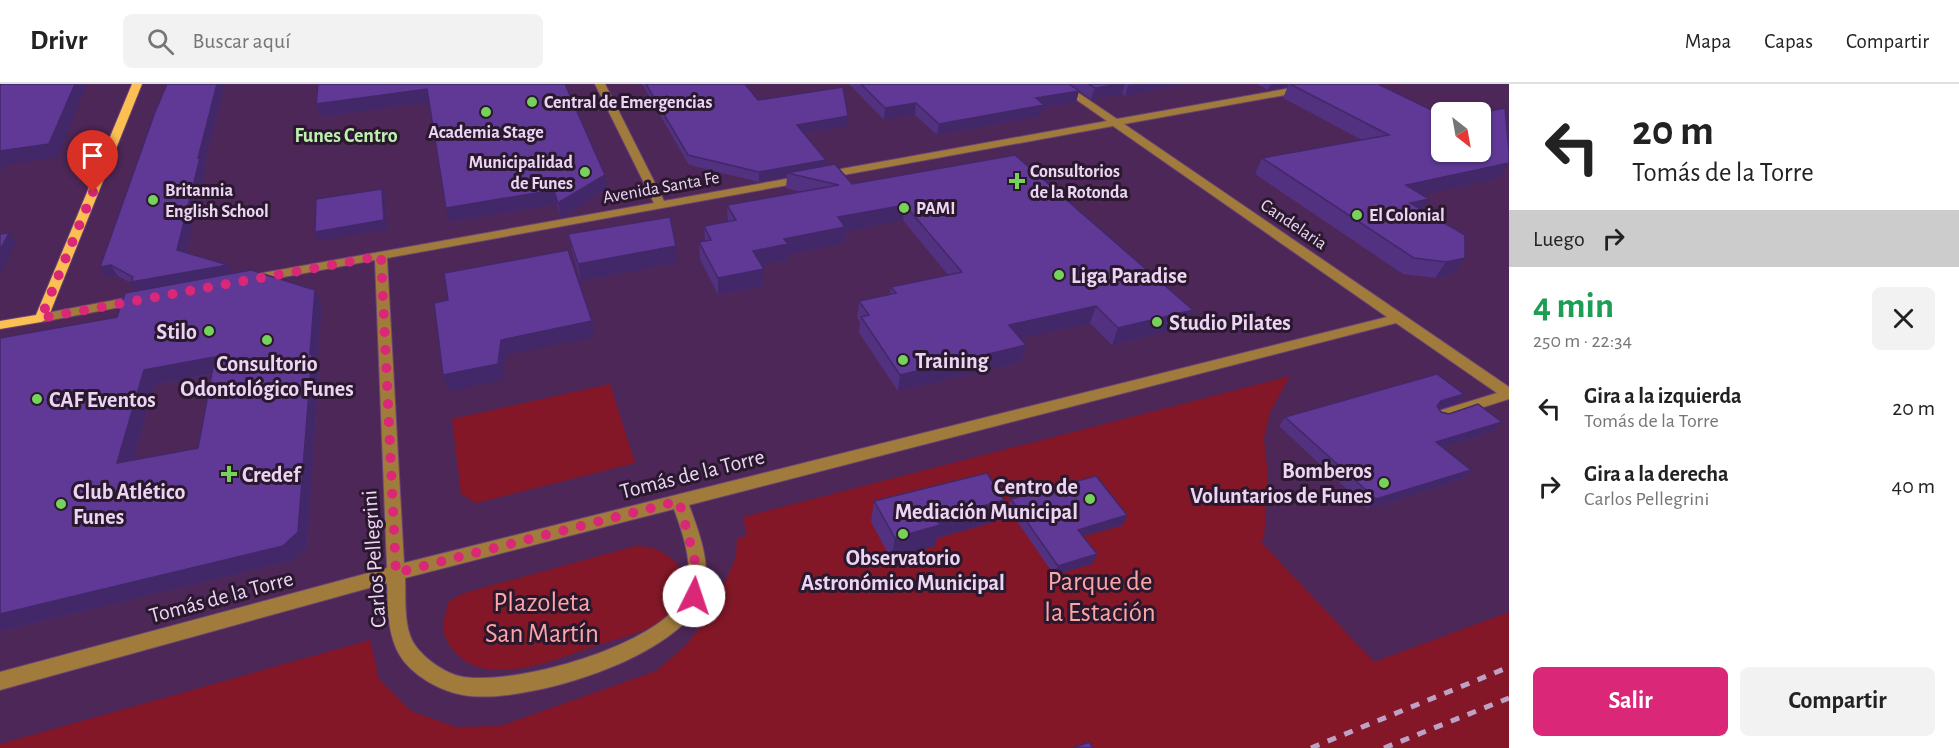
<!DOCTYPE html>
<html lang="es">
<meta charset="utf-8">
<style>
:root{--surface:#fff;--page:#f2f2f2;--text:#222;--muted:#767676;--line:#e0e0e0;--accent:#db2777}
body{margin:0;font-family:"Alegreya Sans",sans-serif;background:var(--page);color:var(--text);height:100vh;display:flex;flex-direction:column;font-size:22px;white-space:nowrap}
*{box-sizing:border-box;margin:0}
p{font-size:20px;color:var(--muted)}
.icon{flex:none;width:33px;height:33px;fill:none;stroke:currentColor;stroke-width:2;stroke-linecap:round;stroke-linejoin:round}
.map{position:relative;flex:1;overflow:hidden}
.drawer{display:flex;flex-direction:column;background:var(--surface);width:450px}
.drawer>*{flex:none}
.guide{background:#fff;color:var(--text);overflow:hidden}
.needle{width:39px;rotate:149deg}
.tools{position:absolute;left:1431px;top:18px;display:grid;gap:12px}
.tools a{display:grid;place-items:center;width:60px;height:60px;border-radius:9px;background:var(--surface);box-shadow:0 2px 4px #0004;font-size:30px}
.pin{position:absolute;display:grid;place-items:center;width:51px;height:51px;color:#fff;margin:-62px -26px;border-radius:50% 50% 50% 0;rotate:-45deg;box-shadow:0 0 6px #0007}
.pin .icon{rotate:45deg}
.me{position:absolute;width:66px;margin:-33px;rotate:4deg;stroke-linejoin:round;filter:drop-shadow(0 0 4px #0008)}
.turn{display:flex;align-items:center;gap:21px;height:126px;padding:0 24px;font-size:27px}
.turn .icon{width:78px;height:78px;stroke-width:2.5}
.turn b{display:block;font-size:42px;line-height:51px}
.then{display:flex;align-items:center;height:57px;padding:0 24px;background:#0003;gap:12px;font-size:22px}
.round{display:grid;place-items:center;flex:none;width:63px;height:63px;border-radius:9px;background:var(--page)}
.headline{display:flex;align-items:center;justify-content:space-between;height:102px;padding:0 24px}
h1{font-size:36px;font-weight:700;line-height:45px;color:#1e9e55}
.cta{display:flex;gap:12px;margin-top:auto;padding:12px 24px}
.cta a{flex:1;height:69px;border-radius:9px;background:var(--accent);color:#fff;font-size:24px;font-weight:700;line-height:69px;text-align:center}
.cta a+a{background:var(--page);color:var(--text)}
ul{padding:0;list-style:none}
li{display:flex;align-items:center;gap:18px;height:78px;padding:0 24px}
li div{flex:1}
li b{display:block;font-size:22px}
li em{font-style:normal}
header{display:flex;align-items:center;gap:36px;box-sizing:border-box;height:84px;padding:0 30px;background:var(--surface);border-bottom:2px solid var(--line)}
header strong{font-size:28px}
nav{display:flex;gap:33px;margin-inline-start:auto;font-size:21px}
.search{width:420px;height:54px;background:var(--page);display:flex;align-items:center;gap:15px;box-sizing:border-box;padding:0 21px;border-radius:9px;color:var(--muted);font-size:22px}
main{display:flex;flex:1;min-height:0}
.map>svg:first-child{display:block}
.green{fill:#831727}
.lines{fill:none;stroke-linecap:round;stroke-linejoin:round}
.minor-casing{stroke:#6a4673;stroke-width:2}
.major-casing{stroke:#6a4673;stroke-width:2}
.minor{fill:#a07b3c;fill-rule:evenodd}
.major{fill:#fbbf53;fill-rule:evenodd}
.rail{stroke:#bea2c5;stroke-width:5;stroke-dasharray:9 9;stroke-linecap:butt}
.wall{fill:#523180;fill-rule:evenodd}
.shaded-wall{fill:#422868}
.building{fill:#5f3995;stroke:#422868;stroke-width:1.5;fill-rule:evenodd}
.route{stroke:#db2777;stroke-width:10;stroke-dasharray:0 18}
.poi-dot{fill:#76d25a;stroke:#2a192e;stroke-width:2}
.labels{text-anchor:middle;stroke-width:6;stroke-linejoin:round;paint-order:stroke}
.far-poi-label{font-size:18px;font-weight:bold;fill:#ecd5f2;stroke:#2a192e;text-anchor:start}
.far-street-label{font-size:18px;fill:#ecd5f2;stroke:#2a192e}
.far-neighbourhood-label{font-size:20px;font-weight:bold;fill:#bef0b0;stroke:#2a192e}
.poi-label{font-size:22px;font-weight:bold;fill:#ecd5f2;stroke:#2a192e;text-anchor:start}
.street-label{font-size:22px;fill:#ecd5f2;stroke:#2a192e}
.near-park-label{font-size:27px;fill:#fda4a5;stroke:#2a192e}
</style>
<header>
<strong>Drivr</strong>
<div class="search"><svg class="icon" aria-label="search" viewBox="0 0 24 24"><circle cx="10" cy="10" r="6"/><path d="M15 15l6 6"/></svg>Buscar aquí</div>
<nav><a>Mapa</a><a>Capas</a><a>Compartir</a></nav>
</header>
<main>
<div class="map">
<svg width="1509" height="664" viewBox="0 0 1509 664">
<rect width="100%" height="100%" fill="#4d2757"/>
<!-- green -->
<path class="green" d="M1290 292 1270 328 1264 355 1268 392 1264 454 1261 458 1374 578 1509 528V664H0V660L370 556 379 595 411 627 456 643 500 642 656 587 684 563 710 531 736 473 737 454 747 452 743 433Z
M610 300 635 379 476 419 461 410 452 335Z
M635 462C660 463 667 469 683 487 681 503 680 518 670 531 659 544 615 556 598 561 560 574 487 606 455 568 439 550 442 539 449 517L464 509Z"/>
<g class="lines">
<!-- minor casing -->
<g class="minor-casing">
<path id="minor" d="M595 0H605L664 117 1107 37 1054 0H1065L1117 35 1314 0H1334L1329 3 1124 40 1509 303V315L1440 337 1435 336 1432 332 1435 328 1497 309 1396 239 689 421C699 448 712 481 703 510 685 573 522 622 463 611 440 607 411 591 399 570 387 548 388 523 387 499L0 606V588L387 484 375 176 251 199 245 195 251 191 654 119ZM1113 42 1387 233 404 479 387 174ZM674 425C683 450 695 483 685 509 666 561 509 604 459 592 443 588 424 574 415 561 403 544 406 514 405 494Z
M142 211 147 212 148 215 147 218 41 238 34 234 41 230Z"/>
</g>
<!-- major casing -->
<g class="major-casing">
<path id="major" d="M132 0H142L48 234 41 238 0 245V237L36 231Z"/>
</g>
<!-- minor -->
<use href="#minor" class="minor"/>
<!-- major -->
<use href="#major" class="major"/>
<!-- rail -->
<path class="rail" d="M1311 664 1509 583
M1384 664 1509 614"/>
</g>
<!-- wall -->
<path class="wall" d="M167 0H225L204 82 206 85 186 168 228 181 232 190 322 220 317 280 319 284 307 462 293 476 0 547 117 233 137 207 133 200 118 192 107 194 155 28ZM212 290 198 364 134 376 154 301Z
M565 0 607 104 561 134 557 120 450 138 429 18 321 33 316 20Z
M642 0H745L758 16 848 32 847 42 804 49 826 76V82L852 100 1015 71 1185 243 1112 261 1090 239 1020 254 1026 261 1021 278 898 307 859 249 860 238 857 234 859 217 890 211 891 203 948 191 903 136 845 148 844 159 787 171V176L762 181 764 202 718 211 700 175 699 158 705 157 704 142 728 138 727 121 801 108 786 104 787 93 759 98 689 81Z
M849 0H1069L1079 7 1076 18 1043 24 1041 32 937 51 915 31 884 36Z
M1069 0H1183L1125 12 1122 10 1091 15Z
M1257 0H1378L1499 94 1423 111 1422 126 1453 190 1435 194 1403 190 1255 90 1262 74 1362 56 1283 14 1288 2 1268 6Z
M568 150 677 179 581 197 572 167Z
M1464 310 1456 319 1439 325 1441 328 1502 338 1493 347 1443 363 1471 386 1462 395 1368 425 1279 342 1285 333Z
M1011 415 1127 431 1123 441 1083 452 1092 480 1054 491 1008 424Z
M874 417 997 437 937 454 935 462 891 475 871 438Z"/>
<!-- shaded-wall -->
<path class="shaded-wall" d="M75 0H87L58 73 4 81 0 88V67Z
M217 0H225L204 82 206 85 184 177 177 166 198 74Z
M1121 0H1125L1122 10 1091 15 1095 4Z
M1133 0H1183L1125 12 1128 1Z
M1271 0H1289L1288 2 1268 6Z
M427 5 430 18 321 33 316 20Z
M1079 7 1076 18 1043 24 1041 32 937 51 939 40 1036 14Z
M916 19 915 31 884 36 885 24Z
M848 32 847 42 797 50V41Z
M826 76V86L787 89V93L759 98V88Z
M1509 79 1499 94 1397 117 1406 101Z
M605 91 607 104 561 134 558 119Z
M382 105 385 113 387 145 318 157 315 148Z
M554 106 557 120 450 138 446 124Z
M1429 115 1419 130 1410 119Z
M905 121 903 136 845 148 844 159 787 171V176L753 183V167L838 133Z
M9 149 16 158 0 191V166Z
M676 162 677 179 581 197 578 180Z
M1465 174 1453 190 1435 194 1446 178Z
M111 181 118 192 107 194 100 183Z
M228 181 234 193 139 210 131 198Z
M764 185V202L718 211V194Z
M315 206 322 220 317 280 319 284 307 462 293 476 0 547V530L310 270Z
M1096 222 1090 239 1004 258 1009 241Z
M1193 226 1185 243 1112 261 1118 244Z
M592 237 595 253 506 271 502 296 449 307 443 291 501 256Z
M1026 261 1021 278 898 307 900 291Z
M215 273 224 287 154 301 129 394 117 379 144 286Z
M1464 310 1456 319 1433 327 1441 317Z
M1502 338 1493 347 1428 368 1436 358Z
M1471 386 1462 395 1368 425 1376 415Z
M1004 416 997 437 937 454 935 462 891 475 895 454 936 435Z
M1127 431 1123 441 1074 455 1078 446Z
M1097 470 1092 480 1054 491 1058 482Z"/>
<!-- building -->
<path class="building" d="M2 0H75L49 60 0 67V1Z
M167 0H217L198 74H200L177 166 228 181 131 198 133 193 111 181 100 183 155 28Z
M318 0H565L605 91 558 119 554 106 446 124 427 5 316 20Z
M646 0H745L758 16 843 3 848 32 797 41 826 76 759 88 688 71Z
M861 0H1069L1079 7 1036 14 1044 21 939 40 916 19 885 24Z
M1088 0H1121L1095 4Z
M1290 0H1378L1442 31V68H1480V29L1505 24 1509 68V79L1406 101 1429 115 1410 119 1465 151V174L1446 178 1414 174 1262 74 1389 51Z
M1015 71 1193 226 1118 244 1096 222 1009 241 1026 261 900 291 861 233 869 231 859 217 896 209 891 203 962 188 905 121 838 133 845 143 784 155 788 160 753 167 764 185 718 194 699 158 711 156 704 142 736 136 727 121 839 101 787 89 835 80 852 100Z
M382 105 384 136 315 148 316 115Z
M670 133 676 162 578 180 568 150Z
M9 149 0 166V150Z
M568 166 592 237 501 256 498 280 443 291 434 219 448 216 444 189Z
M251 186 315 206 310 270 312 269 298 448 283 462 0 530V254L117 233 125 209ZM215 273 198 364 117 379 144 286Z
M1437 290 1464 310 1441 317 1437 322 1441 328 1449 330 1478 320 1502 338 1436 358 1471 386 1376 415 1285 333Z
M987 389 1004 416 936 435 940 441 895 454 874 417Z
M1096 392 1127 431 1078 446 1097 470 1058 482 1011 415Z
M1089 658 1093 664H1073Z"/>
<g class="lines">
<!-- route -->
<path class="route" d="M93 108 41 234 381 172 396 489 679 417 696 481 694 512"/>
</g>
<!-- markers -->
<g class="poi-dot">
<circle cx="532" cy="18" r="6"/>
<circle cx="486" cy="28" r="6"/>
<circle cx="585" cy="88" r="6"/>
<path d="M1014 88h6v6h6v6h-6v6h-6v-6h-6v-6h6z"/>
<circle cx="153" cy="116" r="6"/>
<circle cx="904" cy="124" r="6"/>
<circle cx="1357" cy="131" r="6"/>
<circle cx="1059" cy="191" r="6"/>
<circle cx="1157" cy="238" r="6"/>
<circle cx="209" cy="247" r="6"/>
<circle cx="267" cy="256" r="6"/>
<circle cx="903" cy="276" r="6"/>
<circle cx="37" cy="315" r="6"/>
<path d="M226 381h6v6h6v6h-6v6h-6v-6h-6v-6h6z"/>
<circle cx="1384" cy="399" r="6"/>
<circle cx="1090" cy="415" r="6"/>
<circle cx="61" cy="420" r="6"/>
<circle cx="903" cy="450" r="6"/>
</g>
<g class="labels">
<!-- far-poi labels -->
<g class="far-poi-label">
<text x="544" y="24">Central de Emergencias</text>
<text x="486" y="54" text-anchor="middle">Academia Stage</text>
<text x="573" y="84" text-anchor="end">Municipalidad<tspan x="573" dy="21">de Funes</tspan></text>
<text x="1030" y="93">Consultorios<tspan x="1030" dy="21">de la Rotonda</tspan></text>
<text x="165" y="112">Britannia<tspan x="165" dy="21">English School</tspan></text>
<text x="916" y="130">PAMI</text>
<text x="1369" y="137">El Colonial</text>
</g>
<!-- far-street labels -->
<g class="far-street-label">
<text transform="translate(661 103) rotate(-10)" y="6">Avenida Santa Fe</text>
<text transform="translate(1294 140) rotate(34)" y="6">Candelaria</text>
</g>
<!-- far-neighbourhood labels -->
<g class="far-neighbourhood-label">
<text x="346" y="58">Funes Centro</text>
</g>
<!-- poi labels -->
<g class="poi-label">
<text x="1071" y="199">Liga Paradise</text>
<text x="1169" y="246">Studio Pilates</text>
<text x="197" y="255" text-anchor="end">Stilo</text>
<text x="915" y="284">Training</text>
<text x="267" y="287" text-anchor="middle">Consultorio<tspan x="267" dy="25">Odontológico Funes</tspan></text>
<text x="49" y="323">CAF Eventos</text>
<text x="1372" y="394" text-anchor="end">Bomberos<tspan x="1372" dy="25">Voluntarios de Funes</tspan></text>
<text x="242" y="398">Credef</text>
<text x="1078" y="410" text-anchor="end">Centro de<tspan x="1078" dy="25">Mediación Municipal</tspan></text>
<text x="73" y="415">Club Atlético<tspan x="73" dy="25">Funes</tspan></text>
<text x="903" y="481" text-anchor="middle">Observatorio<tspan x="903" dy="25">Astronómico Municipal</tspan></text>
</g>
<!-- street labels -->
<g class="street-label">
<text transform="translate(692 389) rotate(-14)" y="8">Tomás de la Torre</text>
<text transform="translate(373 475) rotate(-94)" y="8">Carlos Pellegrini</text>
<text transform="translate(221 512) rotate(-15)" y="8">Tomás de la Torre</text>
</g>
<!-- near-park labels -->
<g class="near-park-label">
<text x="1100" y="506">Parque de<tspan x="1100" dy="31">la Estación</tspan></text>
<text x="542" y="527">Plazoleta<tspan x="542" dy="31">San Martín</tspan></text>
</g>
</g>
</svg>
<div class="tools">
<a><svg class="needle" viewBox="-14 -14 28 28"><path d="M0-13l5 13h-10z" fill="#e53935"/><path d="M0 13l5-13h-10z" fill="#767676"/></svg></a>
</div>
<div class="pin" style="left:93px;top:108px;background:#d93025"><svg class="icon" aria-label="arrive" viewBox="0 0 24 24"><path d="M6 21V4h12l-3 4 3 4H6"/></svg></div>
<svg class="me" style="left:694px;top:512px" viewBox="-20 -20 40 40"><circle r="19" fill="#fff"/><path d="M0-13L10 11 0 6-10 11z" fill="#db2777"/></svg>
</div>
<section class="drawer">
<div class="guide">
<div class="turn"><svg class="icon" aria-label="left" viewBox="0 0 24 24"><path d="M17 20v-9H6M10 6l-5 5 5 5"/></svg><div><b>20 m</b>Tomás de la Torre</div></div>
<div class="then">Luego<svg class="icon" aria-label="right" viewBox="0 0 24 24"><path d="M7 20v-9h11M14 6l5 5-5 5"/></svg></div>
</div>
<div class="headline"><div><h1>4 min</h1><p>250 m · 22:34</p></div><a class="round"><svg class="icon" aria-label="close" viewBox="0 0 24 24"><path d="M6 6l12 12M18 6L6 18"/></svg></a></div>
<ul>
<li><svg class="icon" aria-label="left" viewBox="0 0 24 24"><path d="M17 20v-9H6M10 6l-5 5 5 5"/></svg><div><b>Gira a la izquierda</b><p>Tomás de la Torre</p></div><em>20 m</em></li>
<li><svg class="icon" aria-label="right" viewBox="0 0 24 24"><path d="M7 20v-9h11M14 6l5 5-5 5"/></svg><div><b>Gira a la derecha</b><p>Carlos Pellegrini</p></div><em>40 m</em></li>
</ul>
<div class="cta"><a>Salir</a><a>Compartir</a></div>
</section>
</main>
